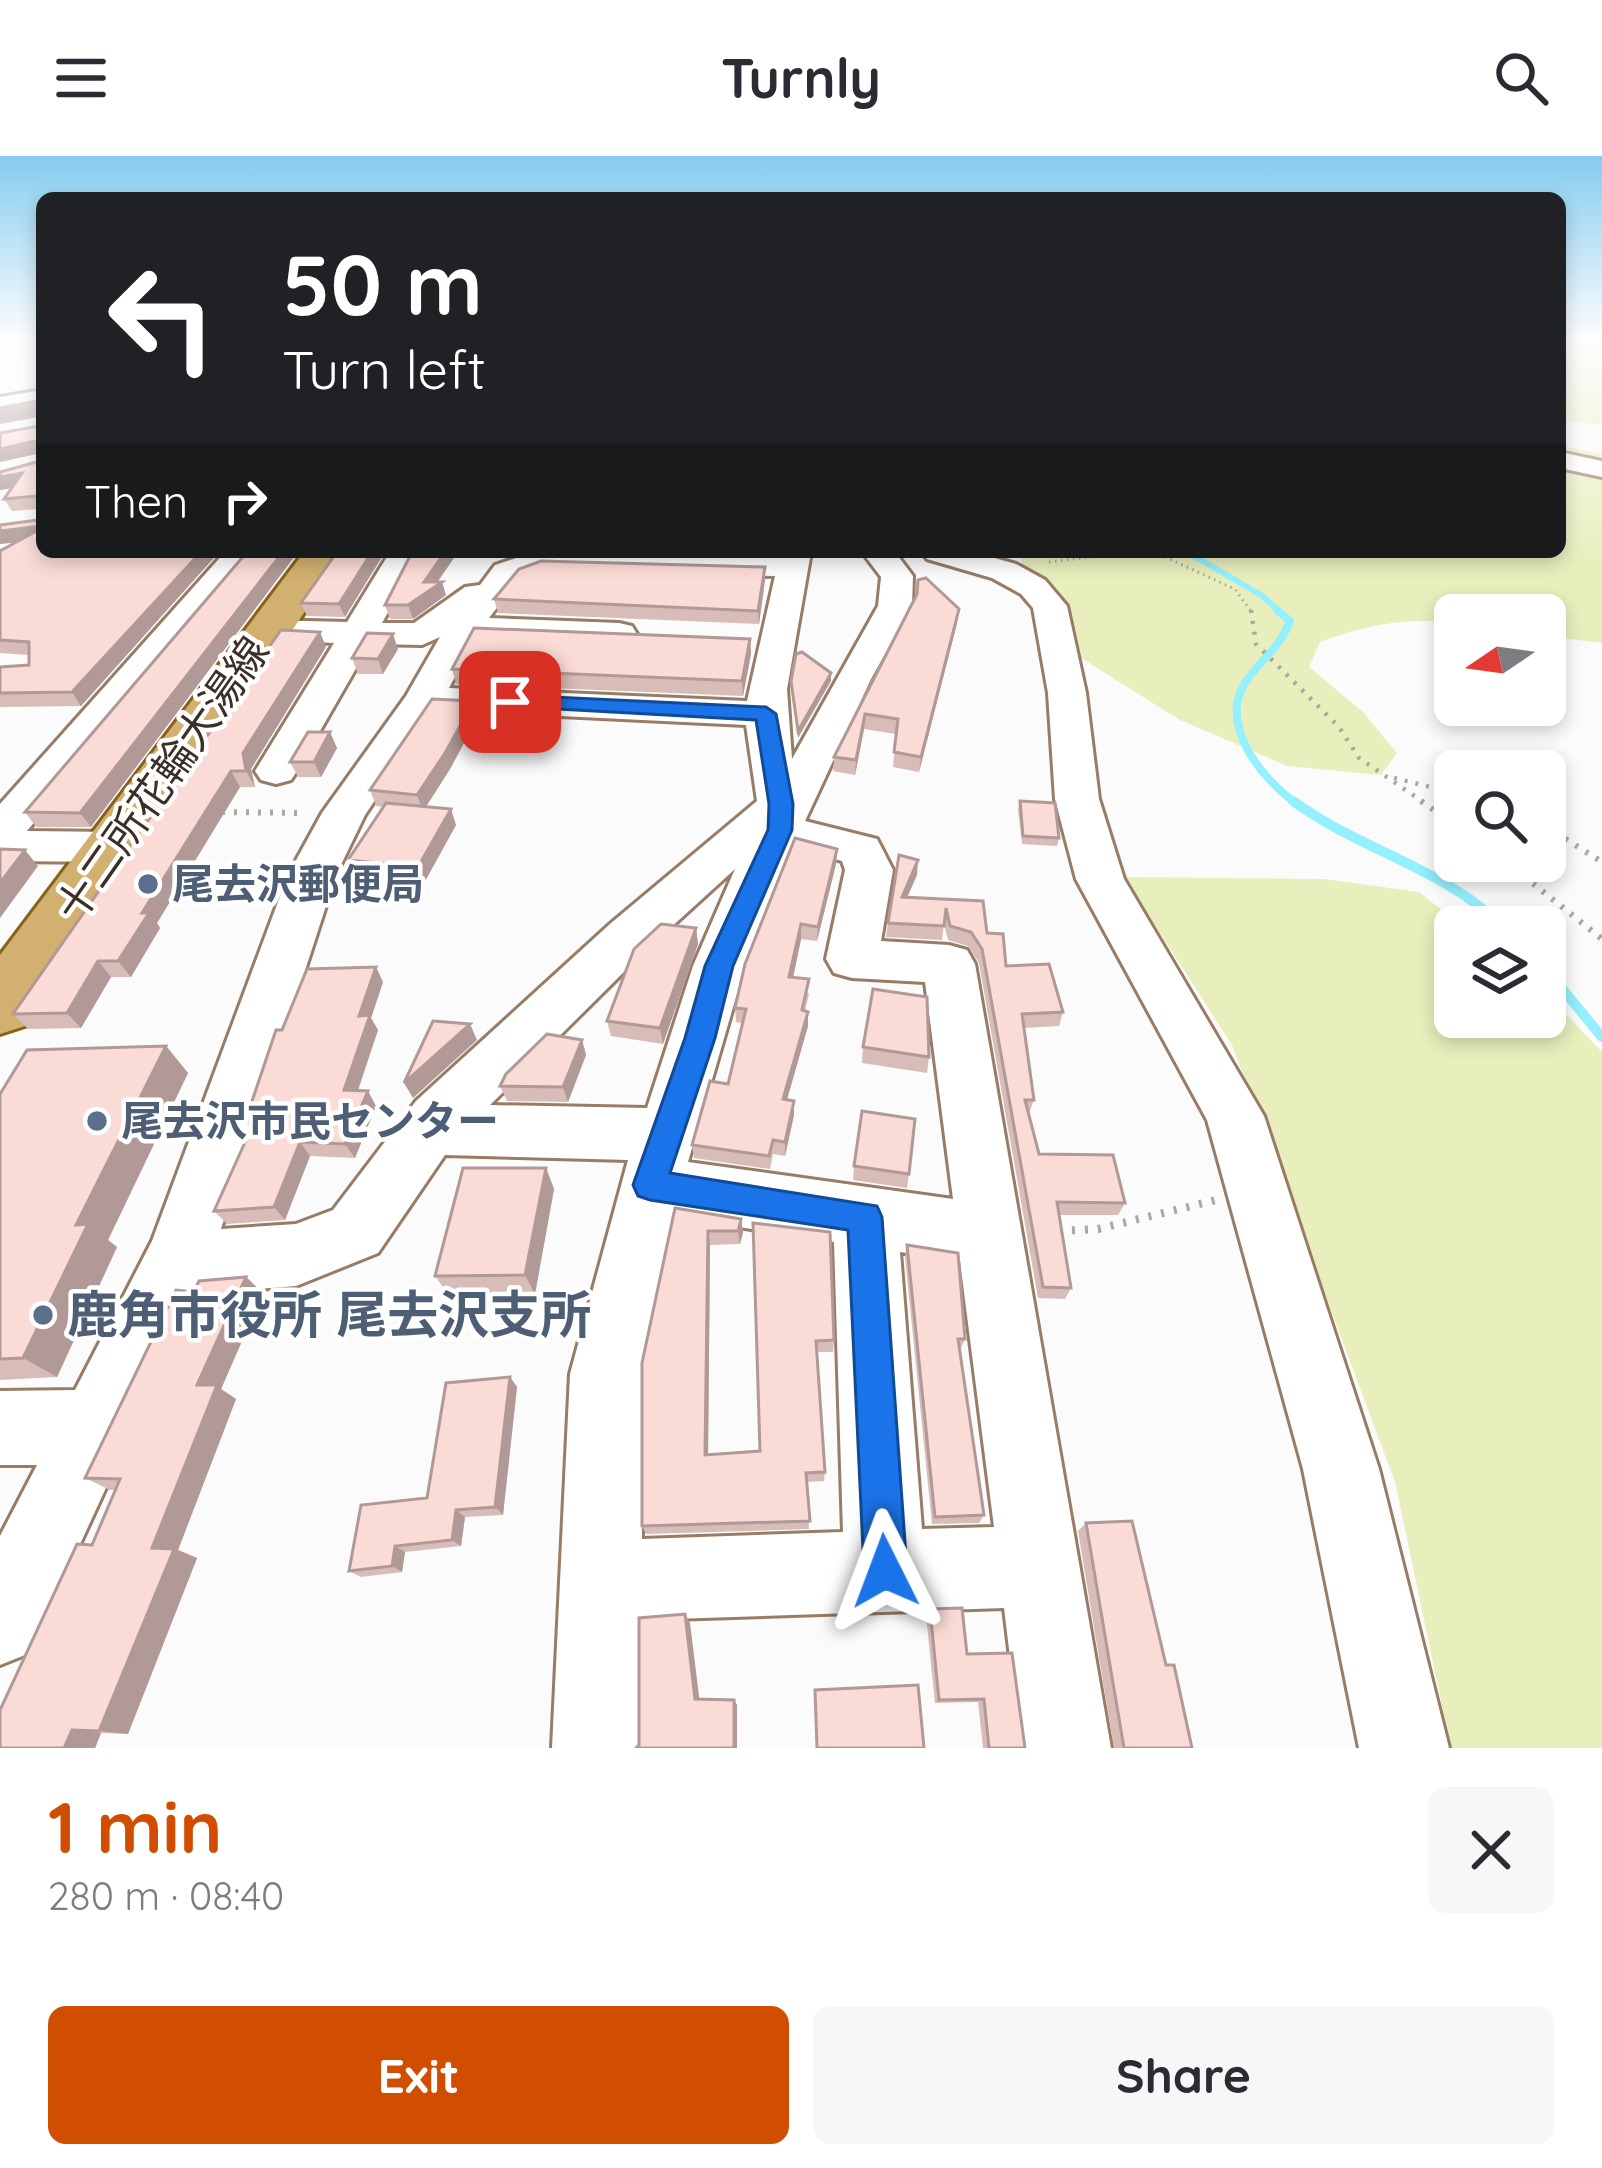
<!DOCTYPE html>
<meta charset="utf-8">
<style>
:root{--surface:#fff;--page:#f7f7f7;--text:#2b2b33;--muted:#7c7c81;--accent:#d14e00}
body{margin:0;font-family:Quicksand,"Noto Sans JP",sans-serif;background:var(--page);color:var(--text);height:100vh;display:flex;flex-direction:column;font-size:45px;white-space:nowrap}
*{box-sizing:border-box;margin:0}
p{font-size:39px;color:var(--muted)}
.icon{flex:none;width:66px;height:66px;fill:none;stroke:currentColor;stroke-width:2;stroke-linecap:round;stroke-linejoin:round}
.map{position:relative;height:1592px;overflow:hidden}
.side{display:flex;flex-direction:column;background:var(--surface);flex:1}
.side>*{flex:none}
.banner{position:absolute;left:36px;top:36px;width:1530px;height:366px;border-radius:18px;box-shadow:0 6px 18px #0003;background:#202124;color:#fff;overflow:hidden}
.needle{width:78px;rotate:257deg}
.fabs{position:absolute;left:1434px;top:438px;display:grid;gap:24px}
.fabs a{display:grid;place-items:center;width:132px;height:132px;border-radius:18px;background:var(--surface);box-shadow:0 6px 18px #0003;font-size:60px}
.pin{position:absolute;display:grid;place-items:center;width:102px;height:102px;color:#fff;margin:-51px;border-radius:24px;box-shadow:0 6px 18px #0006}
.me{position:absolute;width:132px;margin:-66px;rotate:357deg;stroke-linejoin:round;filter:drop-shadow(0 0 9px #0008)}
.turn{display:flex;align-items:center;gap:42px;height:252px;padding:0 48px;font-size:54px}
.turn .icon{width:156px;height:156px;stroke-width:2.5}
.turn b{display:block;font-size:84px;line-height:102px}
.then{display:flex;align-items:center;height:114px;padding:0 48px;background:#0003;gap:24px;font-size:45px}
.round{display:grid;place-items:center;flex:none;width:126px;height:126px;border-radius:18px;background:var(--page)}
.headline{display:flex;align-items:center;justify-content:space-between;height:204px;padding:0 48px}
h1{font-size:72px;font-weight:700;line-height:90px;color:var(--accent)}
.primary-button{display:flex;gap:24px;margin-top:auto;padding:24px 48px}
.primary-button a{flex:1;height:138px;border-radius:18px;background:var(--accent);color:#fff;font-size:48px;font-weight:700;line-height:138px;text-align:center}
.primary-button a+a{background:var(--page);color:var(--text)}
header{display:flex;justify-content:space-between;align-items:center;height:156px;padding:0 48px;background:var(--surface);font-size:54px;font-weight:700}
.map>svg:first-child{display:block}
.green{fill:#e8efbc}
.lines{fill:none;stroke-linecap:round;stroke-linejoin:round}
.stream-far2{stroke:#94f0fd;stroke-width:6}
.stream-far1{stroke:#94f0fd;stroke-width:8}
.stream{stroke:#94f0fd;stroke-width:10}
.minor-casing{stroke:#987c66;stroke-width:6}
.major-casing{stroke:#8a6118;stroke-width:6}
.path-far3{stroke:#aca7a4;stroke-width:3;stroke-dasharray:1.5 4.5;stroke-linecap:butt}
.path-far2{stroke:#aca7a4;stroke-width:4.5;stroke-dasharray:3 8;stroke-linecap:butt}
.path-far1{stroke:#aca7a4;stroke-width:6;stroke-dasharray:3 9;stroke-linecap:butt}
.path{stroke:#aca7a4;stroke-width:8;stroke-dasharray:3 10;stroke-linecap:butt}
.minor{fill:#fff;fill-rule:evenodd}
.major{fill:#d2b070;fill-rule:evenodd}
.wall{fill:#d8bcb8}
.shaded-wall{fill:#b09996}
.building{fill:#fbdbd6;stroke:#b09996;stroke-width:3}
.route{fill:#1a73e8;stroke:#114b97;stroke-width:3}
.service-dot{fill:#5c6f8a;stroke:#fff;stroke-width:4.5}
.labels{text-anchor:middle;stroke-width:9;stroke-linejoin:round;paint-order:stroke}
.street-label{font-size:42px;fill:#3b2f26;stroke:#fff}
.service-label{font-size:42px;font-weight:bold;fill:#4e5e75;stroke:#fff;text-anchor:start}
.near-service-label{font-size:51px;font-weight:bold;fill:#4e5e75;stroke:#fff;text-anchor:start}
</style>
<header><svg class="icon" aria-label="menu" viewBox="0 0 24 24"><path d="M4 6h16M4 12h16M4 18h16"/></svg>Turnly<svg class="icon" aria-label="search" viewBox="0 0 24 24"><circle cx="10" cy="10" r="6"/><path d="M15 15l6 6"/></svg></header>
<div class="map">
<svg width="1602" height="1592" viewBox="0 0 1602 1592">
<rect width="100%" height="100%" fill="#fbfbfb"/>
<!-- green -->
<path class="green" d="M1560 185H1602V269L1560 264Z
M1560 289 1602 298V487L1545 480V459H1455V467C1406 461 1366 469 1320 486L1309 511 1363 556 1397 597 1381 619 1287 610 1178 563 1072 496 1023 435 1021 396H1560Z
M1124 721 1325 723 1419 736 1463 771H1455V861H1545V836L1602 896V1592H1451L1395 1326 1232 889Z"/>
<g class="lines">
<!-- stream-far2 -->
<path class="stream-far2" d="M1187 396 1261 439 1281 457"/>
<!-- stream-far1 -->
<path class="stream-far1" d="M1277 454 1290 465C1280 492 1260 504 1245 527 1218 570 1263 624 1297 648"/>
<!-- stream -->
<path class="stream" d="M1293 645C1362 695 1440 710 1504 771
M1545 812 1602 881"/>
<!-- minor casing -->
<g class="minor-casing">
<path id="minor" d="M42 234V248L0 255V241Z
M1560 296 1602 305V321L1560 312Z
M225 396H258L27 675 114 676 130 680 137 691 130 702 114 706 0 705V648Z
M390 396H422L382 467H414L465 431 480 429 495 409 534 396 778 401 779 396H811L787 533 792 603 878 450 881 421 862 396H895L913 420 912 450 871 523 805 665 877 683 893 714 881 785 949 789 967 794 975 808 1111 1592H1021L1004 1452 642 1464V1592H552L570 1218 628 1004 445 999 378 1097 296 1130 195 1138 30 1497 0 1509V1380L37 1309H0V1235L75 1234 152 1085 288 719 322 657 406 540 440 481 422 489 370 488 297 615 291 624 276 628 261 624 255 615 334 487 254 483 249 475 254 467 267 464 347 466ZM543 414 775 420 747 545 449 532 476 482 632 486 637 478 632 470 619 467 489 462 519 423ZM435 554 746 569 757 645 610 768 416 945 333 1054 296 1068 221 1073 336 719 365 659ZM792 692 842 705 845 714 826 803 834 817 852 822 925 826 953 1043 688 1006 745 810ZM735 713 693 810 647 952 490 949 646 794ZM674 1061 834 1086 843 1376 642 1383V1218ZM900 1096 960 1105 994 1371 922 1373Z
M922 396H973L1016 408 1045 424 1067 450 1086 537 1099 643 1124 723 1264 960 1379 1313 1449 1592H1359L1303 1313 1207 964 1076 723 1055 643 1048 537 1033 452 1021 438 992 422 927 403Z"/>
</g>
<!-- major casing -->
<g class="major-casing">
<path id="major" d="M304 396H345L25 870 0 878V799Z"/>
</g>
<!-- path-far3 -->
<path class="path-far3" d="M1154 396 1235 433 1252 457
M1049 406 1132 396"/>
<!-- path-far2 -->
<path class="path-far2" d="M1251 454 1256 488 1339 571 1359 602 1426 648
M1394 622 1455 637"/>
<!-- path-far1 -->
<path class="path-far1" d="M1421 645 1455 669
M222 656 304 657
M1545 670 1602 706
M1505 705 1602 783"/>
<!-- path -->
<path class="path" d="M1059 1075 1098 1073 1216 1044"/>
<!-- minor -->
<use href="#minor" class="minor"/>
<!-- major -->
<use href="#major" class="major"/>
</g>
<!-- wall -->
<path class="wall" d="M42 244V396H219L81 550 0 551V511L29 509V499L0 497V395L15 387 38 364V353L12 355 4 343 11 332 0 334 40 305V297L0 306 39 270V261L0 268Z
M247 396 91 671H36L25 656Z
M337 396 345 461 307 460 301 447Z
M412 396H458L437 426 446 439 413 463H390L385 449Z
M765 424 759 468 498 457 494 443Z
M917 439 957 467 919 616 893 611 896 578 864 573 855 619 833 615 834 601Z
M750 483 751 498 743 540 456 528 452 513Z
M326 491 251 613 255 631H240L157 767 160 772 131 821H111L81 872 28 873 13 858Z
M398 493 383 518H358L352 502Z
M474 545 478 561 450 613 426 651 456 669 424 727 356 720 348 704 384 651 376 650 370 634Z
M337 592 321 621H298L290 606Z
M1020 645 1059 682 1057 690 1022 688 1018 653Z
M837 693 836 708 817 785 801 783 793 822 809 838 805 855 808 870 787 944 794 959 785 1000 773 998 770 1013 694 1002 692 989 728 928 742 867 736 866 735 852Z
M917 719 907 741 983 745 987 777 1006 810 1063 856 1059 870 1024 872 1034 944 1029 957 1039 998 1125 1047 1118 1059H1059L1071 1132 1065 1143 1038 1142 979 807 968 790 948 784 944 768 942 784 886 781 888 767Z
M696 772 698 788 663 888 611 880 607 865Z
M383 826 371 862 378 874 358 935 376 950 355 1002 310 1000 285 1064 227 1068 214 1055 251 973 282 874Z
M582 884 586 899 568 946 507 945 500 930Z
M166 890 188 917 108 1084 117 1091 57 1221 0 1224V938Z
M863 891 929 901 927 917 862 907Z
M854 1010 909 1018 907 1032 853 1024Z
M546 1012 554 1033 535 1138H448L435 1120Z
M675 1052 741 1063 743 1076 740 1088 710 1089 708 1298 760 1295 753 1067 834 1184 833 1196H816L825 1316 824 1325 807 1326 809 1373 646 1378 642 1370Z
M907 1089 965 1183 960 1194 984 1359 979 1367 932 1368 905 1101Z
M246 1121 263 1137 221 1233 236 1243 178 1394 197 1402 128 1578 101 1577 95 1592H0L92 1389 115 1334H110L85 1322 194 1136Z
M510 1221 517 1231 503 1359 465 1361 461 1390 405 1396 402 1416 361 1421 349 1415 427 1342Z
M1086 1367 1166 1509 1192 1592H1114L1078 1375Z
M930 1453 967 1498 1025 1592H983L978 1546 935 1547 926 1459Z"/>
<!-- shaded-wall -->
<path class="shaded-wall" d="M39 248 42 260 0 268V255Z
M34 285 41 297 0 306V293Z
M22 317 30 329 0 334V321Z
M42 370V384L0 388V375Z
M201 396H219L81 550 72 536Z
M283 396H298L91 671 80 657Z
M372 396H385L345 461 339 448Z
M445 396H458L434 431 442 426 446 439 413 463 408 449Z
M765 411V424L759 468 758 455Z
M959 453 957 467 919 616 921 601Z
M320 476 326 491 251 613 255 631 246 615 243 597Z
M393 478 398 493 383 518 378 503Z
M750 483 751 498 743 540 742 525Z
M831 517V525L798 582V575Z
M474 545 478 561 450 613 423 655 417 639Z
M865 558 864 573 855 619 856 604Z
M330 576 337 592 321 621 314 606Z
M231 615 240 631 157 767 160 772 131 821 118 805 142 757Z
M451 653 456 669 424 727 418 711Z
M837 693 836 708 817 785 818 771Z
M25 694 38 710 0 762V727Z
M918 704 917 719 901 755 902 741Z
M801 768V783L790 836 789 821Z
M696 772 698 788 663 888 660 872Z
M98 805 111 821 81 872 67 857Z
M376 811 383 826 371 862 378 874 353 948 344 934 359 860Z
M808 856V870L783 957V943Z
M470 868 477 884 413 942 404 927Z
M582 884 586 899 568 946 563 931Z
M166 890 188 917 108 1084 117 1091 57 1221 23 1202 76 1069Z
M368 935 376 950 355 1002 345 988Z
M794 945V959L785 1000V986Z
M300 986 310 1000 285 1064 274 1051Z
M546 1012 554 1033 535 1138 525 1119Z
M741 1063 743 1076 740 1088 738 1075Z
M708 1075 710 1089 708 1308 705 1299Z
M246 1121 263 1137 221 1233 236 1243 178 1394 197 1402 128 1578 99 1575 197 1229Z
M510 1221 517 1231 503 1359 495 1351Z
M456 1354 465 1361 461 1390 452 1384Z
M395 1390 405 1396 402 1416 392 1410Z
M685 1458 690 1467 700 1548 695 1543Z
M734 1544 737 1549V1592H734Z
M72 1574 101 1577 95 1592H64Z"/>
<!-- building -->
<path class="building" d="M42 244V370L0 375V369L38 364V340L4 343 22 317 0 321V316L40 305V289L34 285 0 293V277L39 270V248L0 255V252Z
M42 372V396H201L72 536 0 537V511L29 509V486L0 484V395Z
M247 396H283L80 657 25 656Z
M337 396H372L339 448 301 447Z
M412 396H445L424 426H442L408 449H385Z
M541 405 765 411 758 455 494 443 519 413Z
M926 422 959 453 921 601 894 596 898 563 865 558 856 604 834 601 917 438 918 424Z
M474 472 750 483 742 525 452 513Z
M281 474 320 476 243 597 246 615H231L142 757H149L118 805H98L67 857 13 858Z
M367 477 393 478 378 503 352 502Z
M802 496 831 517 798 575 791 525 796 498Z
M432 543 474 545 445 597 417 639 370 634Z
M308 576H330L314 606H290Z
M1020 645 1055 647 1059 682 1023 680Z
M386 647 451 653 418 711 348 704Z
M795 682 837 693 818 771 801 768 789 821 809 823 802 854 808 856 783 943 794 945 785 986 773 984 769 1000 692 989 710 925 728 928 746 853 735 852 745 808Z
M0 693 25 694 0 727Z
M899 699 918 704 902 741 983 745 987 777 1003 778 1006 810 1049 808 1063 856 1022 858 1034 944H1025L1039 998 1113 999 1125 1047 1057 1046 1071 1132 1043 1131 982 793 971 776 950 770 946 752 944 770 888 767Z
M661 768 696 772 660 872 607 865 634 793Z
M376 811 359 860 370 859 344 934 368 935 345 988 300 986 274 1051 214 1055 251 973 247 960 276 874H282L307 813Z
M873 833 927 841 929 901 863 891Z
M433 865 470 868 404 927Z
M547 878 582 884 563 931 500 930 506 918Z
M166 890 76 1069 88 1068 23 1202 0 1203V938L27 894Z
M862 955 915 963 909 1018 854 1010Z
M463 1012H546L525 1119 435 1120Z
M675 1052 741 1063 738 1075H708L705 1299 760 1295 753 1067 830 1076 834 1184 816 1185 825 1316 806 1317 810 1365 642 1370V1207Z
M907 1089 958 1097 965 1183H958L984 1359 935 1361Z
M246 1121 197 1229H217L152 1392 174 1393 99 1575 72 1574 64 1592H0V1554L77 1388 92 1389 120 1323 85 1322 176 1134 194 1136 199 1125Z
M510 1221 495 1351 456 1354 452 1384 395 1390 392 1410 349 1415 361 1349 427 1342 446 1227Z
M1132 1365 1166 1509H1174L1192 1592H1124L1086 1367Z
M962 1452 967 1498 1012 1497 1025 1592H989L984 1543 939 1544 930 1453Z
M685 1458 695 1543 734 1544V1592H636L639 1589V1462Z
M918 1529 924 1592H817L815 1534Z"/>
<!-- sky -->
<linearGradient id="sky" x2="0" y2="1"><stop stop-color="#86ccf0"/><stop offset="0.45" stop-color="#fdfdfd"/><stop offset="1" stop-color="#fdfdfd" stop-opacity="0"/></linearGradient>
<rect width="1602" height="408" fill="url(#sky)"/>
<!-- route -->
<path class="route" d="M510 539 766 551 776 558 793 648 792 674 733 810 715 882 670 1017 877 1050 882 1061 907 1415 901 1431 885 1437 870 1431 864 1415 848 1074 650 1044 638 1040 633 1029 685 882 705 810 768 674 769 648 756 564 502 550V541Z"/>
<!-- markers -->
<g class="service-dot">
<circle cx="148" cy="728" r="12"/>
<circle cx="97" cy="965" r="12"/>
<circle cx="43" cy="1159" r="12"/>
</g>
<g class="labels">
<!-- street labels -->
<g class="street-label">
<text transform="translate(162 623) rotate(-55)" y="15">十二所花輪大湯線</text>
</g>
<!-- service labels -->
<g class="service-label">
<text x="172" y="743">尾去沢郵便局</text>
<text x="121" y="980">尾去沢市民センター</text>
</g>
<!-- near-service labels -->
<g class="near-service-label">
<text x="67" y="1177">鹿角市役所 尾去沢支所</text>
</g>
</g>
</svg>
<div class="fabs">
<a><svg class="needle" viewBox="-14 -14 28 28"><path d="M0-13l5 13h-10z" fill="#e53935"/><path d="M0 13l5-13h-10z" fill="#7c7c81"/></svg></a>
<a><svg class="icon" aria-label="search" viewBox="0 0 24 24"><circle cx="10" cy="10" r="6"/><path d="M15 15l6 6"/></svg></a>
<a><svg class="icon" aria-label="layers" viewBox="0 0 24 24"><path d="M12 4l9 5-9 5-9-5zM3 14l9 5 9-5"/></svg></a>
</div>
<div class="pin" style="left:510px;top:546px;background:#d93025"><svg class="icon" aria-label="arrive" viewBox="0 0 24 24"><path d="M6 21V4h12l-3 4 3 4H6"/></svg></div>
<svg class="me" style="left:885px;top:1415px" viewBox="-20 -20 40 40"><path d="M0-17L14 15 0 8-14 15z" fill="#1a73e8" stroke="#fff" stroke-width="4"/></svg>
<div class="banner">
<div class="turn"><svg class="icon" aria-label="left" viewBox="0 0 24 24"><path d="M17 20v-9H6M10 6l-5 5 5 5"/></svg><div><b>50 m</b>Turn left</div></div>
<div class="then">Then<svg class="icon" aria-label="right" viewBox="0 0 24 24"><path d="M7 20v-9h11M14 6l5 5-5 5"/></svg></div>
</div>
</div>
<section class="side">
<div class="headline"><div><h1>1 min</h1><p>280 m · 08:40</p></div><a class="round"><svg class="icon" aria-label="close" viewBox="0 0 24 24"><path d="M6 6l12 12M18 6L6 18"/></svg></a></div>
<div class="primary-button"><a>Exit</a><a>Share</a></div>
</section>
